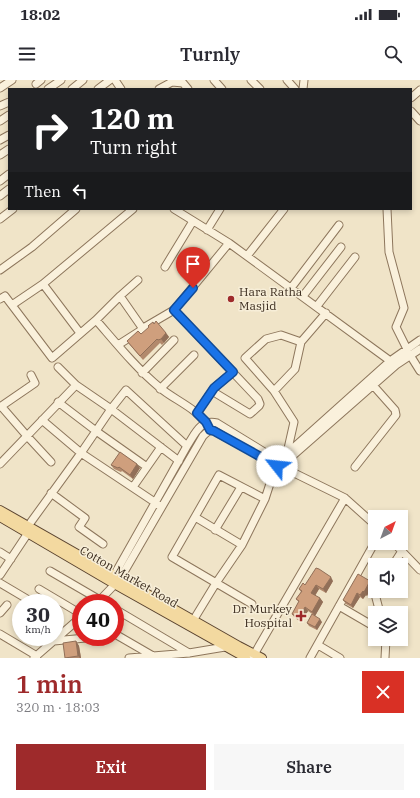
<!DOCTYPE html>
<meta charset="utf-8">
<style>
:root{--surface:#fff;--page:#f7f7f7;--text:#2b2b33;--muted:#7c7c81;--accent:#9e2a2b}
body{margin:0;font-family:"IBM Plex Serif",serif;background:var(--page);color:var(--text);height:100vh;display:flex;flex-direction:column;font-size:15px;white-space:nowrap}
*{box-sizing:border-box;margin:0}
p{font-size:13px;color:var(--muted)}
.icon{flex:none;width:22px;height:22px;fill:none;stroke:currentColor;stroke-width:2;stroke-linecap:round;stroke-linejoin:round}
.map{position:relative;height:578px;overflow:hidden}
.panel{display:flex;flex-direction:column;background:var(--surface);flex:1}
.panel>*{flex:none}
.banner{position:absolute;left:8px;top:8px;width:404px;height:122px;border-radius:0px;box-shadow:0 2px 6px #0003;background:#202124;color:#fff;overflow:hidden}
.needle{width:26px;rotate:41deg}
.buttons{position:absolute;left:368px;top:430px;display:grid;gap:8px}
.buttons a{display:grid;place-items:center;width:40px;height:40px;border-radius:0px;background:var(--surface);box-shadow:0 2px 6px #0003;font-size:20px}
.speed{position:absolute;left:12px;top:514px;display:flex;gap:8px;font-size:20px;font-weight:700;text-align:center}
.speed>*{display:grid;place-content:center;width:52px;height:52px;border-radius:50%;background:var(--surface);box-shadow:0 2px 6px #0003;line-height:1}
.speed small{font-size:10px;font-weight:400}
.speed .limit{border:6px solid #d22;background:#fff;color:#111}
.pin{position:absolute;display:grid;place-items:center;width:34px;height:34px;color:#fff;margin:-41px -17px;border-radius:50% 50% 50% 0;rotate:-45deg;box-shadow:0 0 4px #0007}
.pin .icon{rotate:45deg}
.me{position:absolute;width:44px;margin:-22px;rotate:299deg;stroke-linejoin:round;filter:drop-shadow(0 0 3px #0008)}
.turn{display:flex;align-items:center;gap:14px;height:84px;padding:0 16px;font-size:18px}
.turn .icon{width:52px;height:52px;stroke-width:2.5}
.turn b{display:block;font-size:28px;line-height:34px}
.then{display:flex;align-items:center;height:38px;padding:0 16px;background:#0003;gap:8px;font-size:15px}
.round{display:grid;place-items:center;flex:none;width:42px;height:42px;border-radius:0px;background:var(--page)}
.summary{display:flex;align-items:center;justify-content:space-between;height:68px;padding:0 16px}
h1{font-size:24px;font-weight:600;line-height:30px;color:var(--accent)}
.cta{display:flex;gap:8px;margin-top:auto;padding:8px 16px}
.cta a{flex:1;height:46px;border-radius:0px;background:var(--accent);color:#fff;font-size:16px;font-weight:600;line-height:46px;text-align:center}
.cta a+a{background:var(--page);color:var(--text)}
.status{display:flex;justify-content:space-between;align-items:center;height:28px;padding:0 20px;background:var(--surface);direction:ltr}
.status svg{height:11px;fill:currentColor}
header{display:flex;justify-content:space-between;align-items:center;height:52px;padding:0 16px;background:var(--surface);font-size:18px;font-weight:600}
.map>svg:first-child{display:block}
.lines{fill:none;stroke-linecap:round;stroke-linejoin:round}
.minor-casing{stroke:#8d765c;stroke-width:9}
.major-casing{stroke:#5b4430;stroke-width:10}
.minor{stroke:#faf1dc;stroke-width:7}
.major{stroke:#f3d9a0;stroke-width:8}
.wall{fill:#b2896c}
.shaded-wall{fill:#916f58}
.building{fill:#cf9f7d;stroke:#916f58}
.route-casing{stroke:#114b97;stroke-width:10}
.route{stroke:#1a73e8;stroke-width:7}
.poi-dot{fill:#9e2a2b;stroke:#f7eed8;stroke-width:1.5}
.labels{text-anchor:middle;stroke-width:3;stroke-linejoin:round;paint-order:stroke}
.poi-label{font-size:12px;fill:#3d2e20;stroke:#f7eed8;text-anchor:start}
.street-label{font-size:12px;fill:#3d2e20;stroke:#f7eed8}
</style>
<div class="status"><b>18:02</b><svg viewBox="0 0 49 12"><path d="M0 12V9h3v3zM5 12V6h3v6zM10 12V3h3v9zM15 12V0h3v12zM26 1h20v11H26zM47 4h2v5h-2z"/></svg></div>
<header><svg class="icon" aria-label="menu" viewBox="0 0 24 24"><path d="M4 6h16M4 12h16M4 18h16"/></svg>Turnly<svg class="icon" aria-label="search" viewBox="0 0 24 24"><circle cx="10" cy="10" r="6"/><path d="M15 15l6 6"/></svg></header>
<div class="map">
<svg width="420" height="578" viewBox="0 0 420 578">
<rect width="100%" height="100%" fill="#f0e4c8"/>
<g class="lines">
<!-- minor casing -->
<g class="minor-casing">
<path id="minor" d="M115 0 121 9
M214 0 222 9
M251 0 260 9
M287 0 295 9
M36 4 41 0
M0 8 12 0
M48 9 61 0
M72 9 83 0
M98 9 110 0
M159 9 172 2 183 3 188 9
M303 9 304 0
M411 18 420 10
M0 26 9 22
M411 31 420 41
M0 41 9 35
M0 60 9 55
M0 75 9 69
M0 101 9 94
M0 116 9 109
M174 129 229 163 393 283
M387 129 389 172 404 228 396 247 410 275 420 291
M0 139 13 129
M207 150 220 129
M247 176 284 129
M165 187 193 141
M0 190 32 167 76 129
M43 204 80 253
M291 208 339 145
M303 216 341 167
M0 219 5 216 52 278 96 240 120 216
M12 225 43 204 133 129
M317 226 355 177
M96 240C116 263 136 288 159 307 174 320 197 328 207 345
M145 247 174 230
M118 265 143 249 120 216 138 200
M58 287 76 305
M142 293 174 260
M160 309 194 275
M212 311 250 334 259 326 260 324 258 319 174 230 229 163
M274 311 295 289 301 262
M58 322 96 351 147 387
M1 326 27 356 51 382
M0 327 35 303 31 295
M197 333 214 308 233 292
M42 340 81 373 159 425
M287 373 294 342 274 311 245 278 266 259 281 255 301 262 326 233
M283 381 282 385 286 389 345 418 375 445
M0 384 76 305 111 329 179 381
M355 387 396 335 395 330 371 303
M133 407 161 367
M51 413 85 438 79 447 103 464
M195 437 242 465
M28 446 81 373 111 329 126 310 187 366
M215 450 241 407
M394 463 420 490
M0 472 11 479
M393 485 402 471
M50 491 105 523
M0 495 28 453
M112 499 187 366C195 354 200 339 217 343L274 378 283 377 390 281 420 260
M0 503 27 519
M39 509 81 534
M376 511 375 514 380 533
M97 523 120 499 203 356C207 352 209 350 214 351L277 385H282L396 285 420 269
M252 524 172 477 219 395 265 419
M339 526 375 547
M115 529 189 573
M0 533 7 525
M191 544 216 503 242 465 265 419 277 382
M0 554 37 576
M115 554 153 576
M54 561 96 557
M318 565 340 578
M34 578 81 537
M129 578 189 573 225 567
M252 578 345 418
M310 578 375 462
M385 578 386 559"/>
</g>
<!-- major casing -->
<g class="major-casing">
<path id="major" d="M0 430 239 566 262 578
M0 437 116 505 246 578"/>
</g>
<!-- minor -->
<use href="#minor" class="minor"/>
<!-- major -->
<use href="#major" class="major"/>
</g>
<!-- wall -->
<path class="wall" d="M166 253 169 257 164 263 162 265 160 263 143 280 130 265 127 261 141 254Z
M111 385 140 388 133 399 122 391 121 392 114 389Z
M333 501 326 513 319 509 315 516 320 518 323 522 315 536 308 531 301 542 295 538 292 534 299 522 296 519 301 512 299 509 305 505Z
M372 505 367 516 366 515 363 519 360 517 353 528 346 524 343 520Z
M322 542 317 550 309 546 307 543Z
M76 561 79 566 81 578H65Z"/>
<!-- shaded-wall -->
<path class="shaded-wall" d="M166 253 169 257 164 263 161 259Z
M137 384 140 388 133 399 130 395Z
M331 497 333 501 326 513 323 509Z
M370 501 372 505 367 516 364 512Z
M316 505 319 509 314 517 311 513Z
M363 511 366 515 363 519 360 515Z
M357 513 360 517 353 528 351 525Z
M320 518 323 522 315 536 312 532Z
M305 527 308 531 301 542 299 538Z
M320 539 322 542 317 550 315 547Z
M76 561 79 566 81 578H80L78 576Z"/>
<!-- building -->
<path class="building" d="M156 241 166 253 161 259 158 260 157 259 140 276 127 261 138 251 141 254 149 247 148 246 149 245 153 242 154 244Z
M120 372 137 384 130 395 119 387 118 388 111 385Z
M316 488 319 489 331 497 323 509 316 505 311 513 320 518 312 532 305 527 299 538 292 534 299 521 296 519 302 511 299 509 303 503 305 505Z
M358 494 370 501 364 512 363 511 360 515 357 513 351 525 343 520Z
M312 534 320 539 315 547 307 543Z
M76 561 78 576 65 578 63 563Z"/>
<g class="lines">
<!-- route casing -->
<g class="route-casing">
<path id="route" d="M193 208 174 230 233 292 214 308 197 333 206 342 210 350 214 351 277 386"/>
</g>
<!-- route -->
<use href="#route" class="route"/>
</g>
<!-- markers -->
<g class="poi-dot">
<circle cx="231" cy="219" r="4"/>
<path d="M299 530h4v4h4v4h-4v4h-4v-4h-4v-4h4z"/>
</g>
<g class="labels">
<!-- poi labels -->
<g class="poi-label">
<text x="239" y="216">Hara Ratha<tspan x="239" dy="14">Masjid</tspan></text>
<text x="292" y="533" text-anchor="end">Dr Murkey<tspan x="292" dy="14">Hospital</tspan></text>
</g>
<!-- street labels -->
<g class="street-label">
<text transform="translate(129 497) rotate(30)" y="4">Cotton Market Road</text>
</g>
</g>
</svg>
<div class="buttons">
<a><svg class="needle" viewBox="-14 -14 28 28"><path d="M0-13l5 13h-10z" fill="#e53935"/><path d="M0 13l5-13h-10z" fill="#7c7c81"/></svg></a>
<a><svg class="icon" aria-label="sound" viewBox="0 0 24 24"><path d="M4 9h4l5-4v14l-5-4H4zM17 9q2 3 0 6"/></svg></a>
<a><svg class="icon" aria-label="layers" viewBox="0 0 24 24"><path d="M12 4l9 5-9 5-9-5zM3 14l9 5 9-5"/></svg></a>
</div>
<div class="speed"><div>30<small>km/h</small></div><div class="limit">40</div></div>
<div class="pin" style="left:193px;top:208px;background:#d93025"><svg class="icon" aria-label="arrive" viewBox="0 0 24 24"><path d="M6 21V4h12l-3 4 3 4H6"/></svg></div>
<svg class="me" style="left:277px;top:386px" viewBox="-20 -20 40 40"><circle r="19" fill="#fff"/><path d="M0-13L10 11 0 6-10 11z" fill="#1a73e8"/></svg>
<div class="banner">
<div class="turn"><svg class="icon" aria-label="right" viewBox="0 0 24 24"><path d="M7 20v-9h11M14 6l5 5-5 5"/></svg><div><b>120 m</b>Turn right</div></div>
<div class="then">Then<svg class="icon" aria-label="left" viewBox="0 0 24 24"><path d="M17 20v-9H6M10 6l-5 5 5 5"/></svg></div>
</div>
</div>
<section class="panel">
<div class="summary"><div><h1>1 min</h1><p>320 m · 18:03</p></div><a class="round" style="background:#d93025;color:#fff"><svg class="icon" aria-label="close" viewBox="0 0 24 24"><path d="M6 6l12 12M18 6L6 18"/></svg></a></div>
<div class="cta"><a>Exit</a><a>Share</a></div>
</section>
